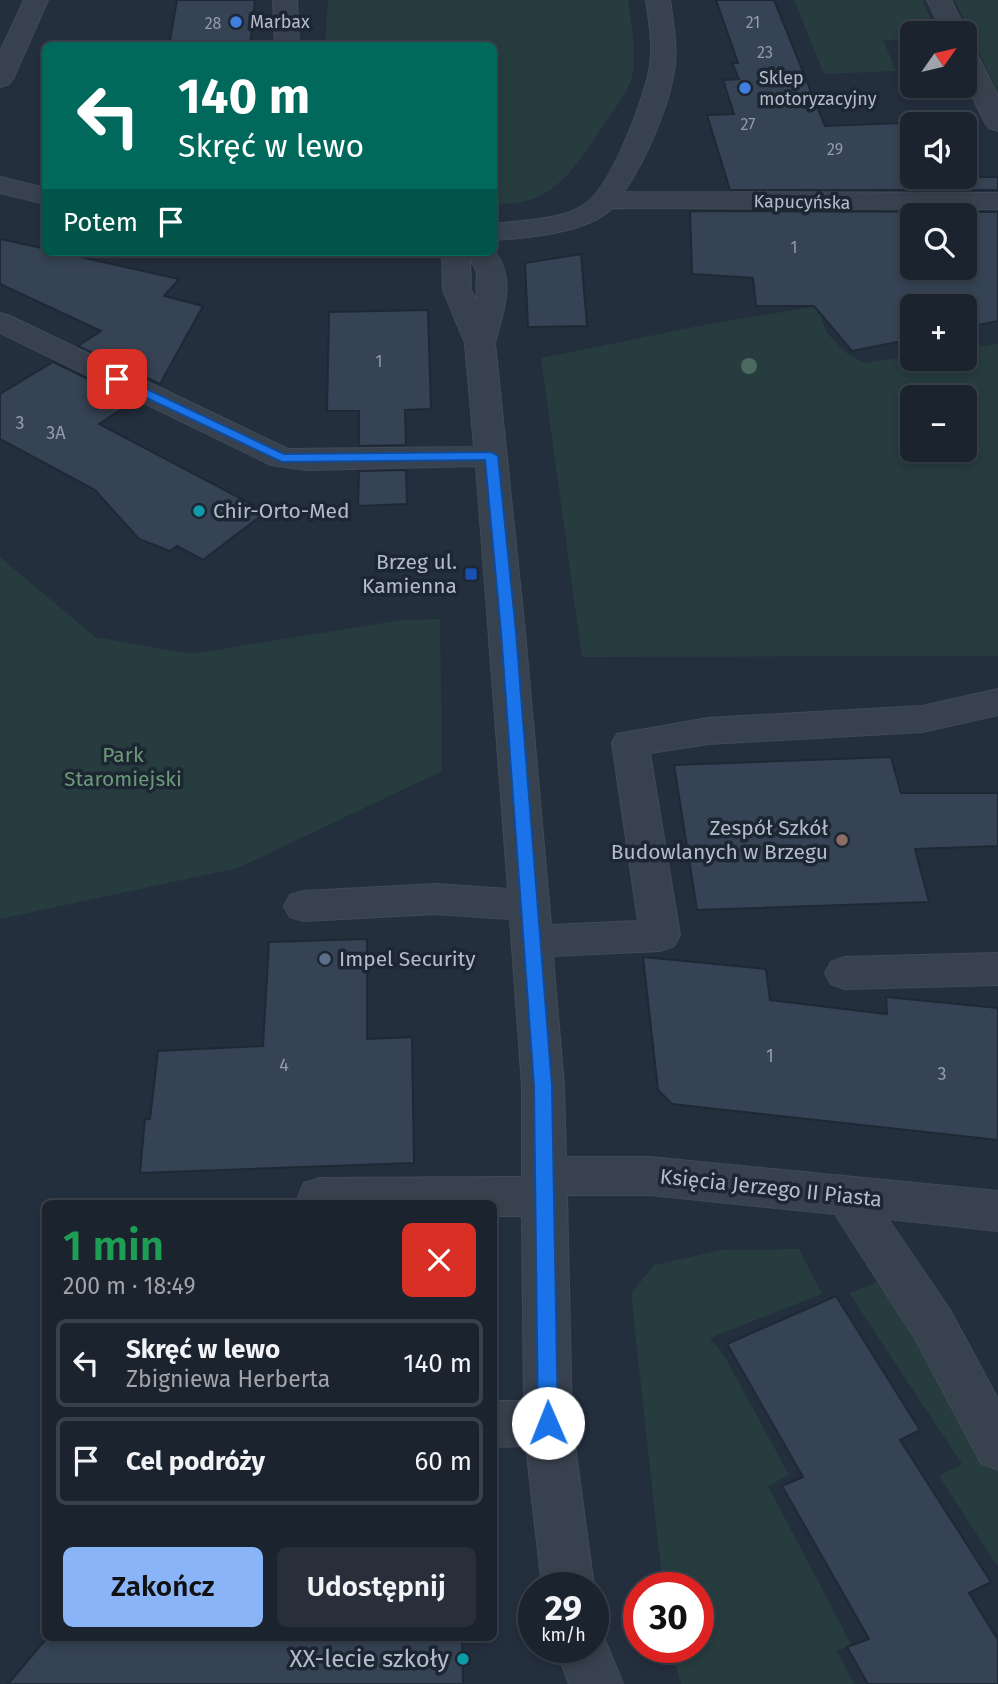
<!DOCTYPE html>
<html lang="pl">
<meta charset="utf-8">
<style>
:root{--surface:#1b232e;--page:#282f3a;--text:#f1f3f6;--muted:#a0a4aa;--line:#39404a;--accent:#8ab4f8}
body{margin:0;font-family:"Fira Sans",sans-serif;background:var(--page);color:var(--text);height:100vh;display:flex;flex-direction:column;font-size:26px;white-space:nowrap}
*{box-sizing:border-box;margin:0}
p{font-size:23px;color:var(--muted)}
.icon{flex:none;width:38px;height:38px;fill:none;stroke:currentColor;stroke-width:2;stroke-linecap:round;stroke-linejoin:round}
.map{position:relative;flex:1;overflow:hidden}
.drawer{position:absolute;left:42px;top:1200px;width:455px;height:441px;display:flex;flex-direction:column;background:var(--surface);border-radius:10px;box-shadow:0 4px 10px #0003,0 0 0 2px var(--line)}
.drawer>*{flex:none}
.top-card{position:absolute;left:42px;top:42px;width:455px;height:214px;border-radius:10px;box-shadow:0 4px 10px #0003,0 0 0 2px var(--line);background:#00695c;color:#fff;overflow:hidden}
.needle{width:46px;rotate:56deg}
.controls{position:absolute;left:900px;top:21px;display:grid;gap:14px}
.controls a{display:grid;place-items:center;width:77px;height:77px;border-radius:10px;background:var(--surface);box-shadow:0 4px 10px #0003,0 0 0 2px var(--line);font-size:35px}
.speed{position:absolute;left:518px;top:1572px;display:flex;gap:14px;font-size:35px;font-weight:700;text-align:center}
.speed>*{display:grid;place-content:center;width:91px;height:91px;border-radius:50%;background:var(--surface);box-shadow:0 4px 10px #0003,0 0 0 2px var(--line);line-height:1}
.speed small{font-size:18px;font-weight:400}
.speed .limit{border:10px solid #d22;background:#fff;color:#111}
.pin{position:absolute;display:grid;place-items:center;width:60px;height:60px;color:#fff;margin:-30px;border-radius:14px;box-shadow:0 4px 10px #0006}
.me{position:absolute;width:77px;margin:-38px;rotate:359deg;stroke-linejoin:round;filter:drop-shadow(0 0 5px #0008)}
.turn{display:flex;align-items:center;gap:24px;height:147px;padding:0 21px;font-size:32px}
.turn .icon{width:91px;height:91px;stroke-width:2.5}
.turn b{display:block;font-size:49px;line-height:60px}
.then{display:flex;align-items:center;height:66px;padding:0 21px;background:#0003;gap:14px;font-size:26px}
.round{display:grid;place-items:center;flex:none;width:74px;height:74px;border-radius:10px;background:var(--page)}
.summary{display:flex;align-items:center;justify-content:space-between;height:119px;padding:0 21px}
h1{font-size:42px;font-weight:600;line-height:52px;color:#1e9e55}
.button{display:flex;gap:14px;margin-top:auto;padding:14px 21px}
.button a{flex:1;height:80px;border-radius:10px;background:var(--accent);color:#111;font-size:28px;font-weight:600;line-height:80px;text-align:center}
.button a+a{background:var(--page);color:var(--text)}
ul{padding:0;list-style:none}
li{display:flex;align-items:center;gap:21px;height:88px;margin:0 14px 10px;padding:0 7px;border:4px solid var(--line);border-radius:10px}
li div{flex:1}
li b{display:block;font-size:26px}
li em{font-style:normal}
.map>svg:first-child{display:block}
.green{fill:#263c3f;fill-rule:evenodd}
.building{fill:#364354;stroke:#1f2835;stroke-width:2;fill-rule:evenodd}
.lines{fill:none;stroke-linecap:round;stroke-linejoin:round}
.minor-casing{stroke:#414a57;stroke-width:2}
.minor{fill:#38414e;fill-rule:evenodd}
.tree{fill:#4b6a5d}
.route{fill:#1a73e8;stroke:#114b97;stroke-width:2}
.shop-dot{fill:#3f7fe0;stroke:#1d2633;stroke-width:2.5}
.culture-dot{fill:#0f9aa8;stroke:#1d2633;stroke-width:2.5}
.transit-dot{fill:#1a4fb4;stroke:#1d2633;stroke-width:2.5}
.education-dot{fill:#8d6e63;stroke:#1d2633;stroke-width:2.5}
.service-dot{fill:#5c6f8a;stroke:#1d2633;stroke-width:2.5}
.labels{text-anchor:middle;stroke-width:7;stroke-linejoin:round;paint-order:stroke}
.far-number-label{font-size:16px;fill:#929caa}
.far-poi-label{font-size:18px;fill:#b4bcc9;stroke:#1d2633;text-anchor:start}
.far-street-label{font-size:18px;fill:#b4bcc9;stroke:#1d2633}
.number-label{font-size:18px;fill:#929caa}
.poi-label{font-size:21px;fill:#b4bcc9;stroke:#1d2633;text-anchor:start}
.park-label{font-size:21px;fill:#6b9a76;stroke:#1d2633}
.street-label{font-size:21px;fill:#b4bcc9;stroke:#1d2633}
.near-poi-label{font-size:24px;fill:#b4bcc9;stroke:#1d2633;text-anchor:end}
</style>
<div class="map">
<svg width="998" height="1684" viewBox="0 0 998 1684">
<rect width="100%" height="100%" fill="#242f3e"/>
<!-- green -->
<path class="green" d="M328 0H628C631 24 637 52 632 76 628 93 614 109 605 123 576 166 553 209 494 203V46L325 45Z
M794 0H922L937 33H912V40H883L896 71 824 74Z
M955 0H998V93Z
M818 306 826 332 845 352 863 363 912 356V359H964V348L998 344V656L582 657 541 358 709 324ZM912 397H964V450H912Z
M0 557 95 637 191 654 402 620 440 619 442 771 238 868 0 919Z
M799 1249 822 1294 710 1338 726 1359 789 1475 768 1486 851 1644 837 1651 854 1684H681L670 1647H698V1587H663L631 1294 654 1265 721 1250Z
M888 1278 998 1466V1567L939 1476 962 1464 849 1293Z"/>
<!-- building -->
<path class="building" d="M177 0H255L250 46H169Z
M716 0H774L825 126 929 122 930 124H912V177H998V190H730L707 115 734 114 723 80 739 79 732 63H738Z
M690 211 998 212V321L964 328V306H912V339L852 351 814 306H756L753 278 692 274ZM912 215H964V268H912Z
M0 239 46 249V252H58L179 279 164 296 203 306 160 384 78 346 101 331 0 284Z
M581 254 587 326 528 327 525 263Z
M428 310 431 409 405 410 406 445 359 446V411H327L329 312Z
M53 362 134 401 99 424 266 512 203 560 177 546 170 551 139 539 95 490 0 439V394Z
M406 470 407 504 358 506 359 471Z
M891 757 901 793H998V846L915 849 929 902 697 910 674 765Z
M367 939V1039L412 1037 414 1163 140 1173 145 1119H150L158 1051 263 1046 269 942Z
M643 957 766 969 770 1000 887 1014 886 997 998 1008V1140L672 1104 658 1090Z
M836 1296 920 1430 900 1440 991 1582 969 1593 998 1640V1684H868L847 1647 869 1639 782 1486 803 1477 727 1344Z
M47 1638H462L463 1684H8Z"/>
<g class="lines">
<!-- minor casing -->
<g class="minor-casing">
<path id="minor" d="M24 0H48L13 79 9 84 0 87V52Z
M273 0H297L299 46H275Z
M646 0H670C673 21 677 44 675 65 670 105 646 159 624 192L998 193V209L612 208C588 233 527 238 494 240V224C523 220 564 221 588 202 612 183 646 96 650 65 653 44 649 21 646 0Z
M927 0H951L967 33 964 37V33H943Z
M964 45 973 47 976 52 998 96V131L989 128 985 123 964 79Z
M0 177 46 188V204L0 193Z
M494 251C517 279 503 312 495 343L525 632 551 925 638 921 612 743 617 734 708 718 922 706 998 689V715L922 732 708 744 650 753 680 935 674 946 660 951 553 956 564 1086 566 1157H650L998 1191V1231L888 1219 950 1310 998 1399V1470L981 1463 916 1340 835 1214 650 1195H567L572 1423 594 1587 593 1588 542 1587 526 1446 494 1447V1401H524L522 1216H494V1204H301L298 1197 304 1183 320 1178 522 1177V1086L510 919 436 914 304 921 290 917 284 906 290 895 304 891 436 884 508 889 476 466 307 470 271 465 0 333V313L10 316 288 449 474 447 465 343 443 290 442 252ZM470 259 477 272 476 301 471 290Z
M998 953V985L845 989 831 984 825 973 831 962 845 957Z
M593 1626 600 1628 623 1684H569L555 1647H593Z"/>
</g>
<!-- minor -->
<use href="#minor" class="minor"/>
</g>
<!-- trees -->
<circle class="tree" cx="749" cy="366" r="8"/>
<!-- route -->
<path class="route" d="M117 375 284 454 491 452 498 456 516 632 552 1086 558 1423 555 1430 548 1432 541 1430 538 1423 534 1086 501 632 485 460 282 462 113 382 111 379Z"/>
<!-- markers -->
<g class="shop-dot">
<circle cx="236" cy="22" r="7"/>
<circle cx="745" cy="88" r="7"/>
</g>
<g class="culture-dot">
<circle cx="199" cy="511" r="7"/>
<circle cx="463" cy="1659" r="7"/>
</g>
<rect class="transit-dot" x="464" y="567" width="14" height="14" rx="3.5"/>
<circle class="education-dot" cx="842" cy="840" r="7"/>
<circle class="service-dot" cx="325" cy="959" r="7"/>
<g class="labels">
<!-- far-number labels -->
<g class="far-number-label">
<text x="753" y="28">21</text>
<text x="213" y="29">28</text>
<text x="765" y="58">23</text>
<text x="748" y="130">27</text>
<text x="835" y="155">29</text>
<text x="794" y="253">1</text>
<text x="379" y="367">1</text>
</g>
<!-- far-poi labels -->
<g class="far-poi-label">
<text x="250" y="28">Marbax</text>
<text x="759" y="84">Sklep<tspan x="759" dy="21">motoryzacyjny</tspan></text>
</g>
<!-- far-street labels -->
<g class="far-street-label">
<text transform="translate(802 202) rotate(1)" y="6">Kapucyńska</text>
</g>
<!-- number labels -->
<g class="number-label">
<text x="20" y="429">3</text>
<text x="56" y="439">3A</text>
<text x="770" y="1062">1</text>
<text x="284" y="1071">4</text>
<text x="942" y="1080">3</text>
</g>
<!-- poi labels -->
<g class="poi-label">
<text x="213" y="518">Chir-Orto-Med</text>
<text x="457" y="569" text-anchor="end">Brzeg ul.<tspan x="457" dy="24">Kamienna</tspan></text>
<text x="828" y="835" text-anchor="end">Zespół Szkół<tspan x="828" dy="24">Budowlanych w Brzegu</tspan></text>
<text x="339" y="966">Impel Security</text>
</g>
<!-- park labels -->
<g class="park-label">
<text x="123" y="762">Park<tspan x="123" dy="24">Staromiejski</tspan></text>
</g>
<!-- street labels -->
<g class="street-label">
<text transform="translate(771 1188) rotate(6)" y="7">Księcia Jerzego II Piasta</text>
</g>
<!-- near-poi labels -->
<g class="near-poi-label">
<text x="449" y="1667">XX-lecie szkoły</text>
</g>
</g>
</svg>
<div class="controls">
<a><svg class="needle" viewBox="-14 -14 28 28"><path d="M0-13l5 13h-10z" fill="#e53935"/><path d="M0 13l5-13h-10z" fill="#a0a4aa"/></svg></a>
<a><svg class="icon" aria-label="sound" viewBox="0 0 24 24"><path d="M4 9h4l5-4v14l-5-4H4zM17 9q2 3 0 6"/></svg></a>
<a><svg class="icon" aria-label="search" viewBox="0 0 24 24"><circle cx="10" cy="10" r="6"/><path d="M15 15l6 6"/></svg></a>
<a>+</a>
<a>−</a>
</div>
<div class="speed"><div>29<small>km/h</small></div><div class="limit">30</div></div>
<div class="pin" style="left:117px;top:379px;background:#d93025"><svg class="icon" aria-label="arrive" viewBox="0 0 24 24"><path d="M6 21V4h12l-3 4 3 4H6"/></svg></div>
<svg class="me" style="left:548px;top:1423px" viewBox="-20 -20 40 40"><circle r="19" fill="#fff"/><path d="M0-13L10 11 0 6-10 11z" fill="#1a73e8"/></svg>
<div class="top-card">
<div class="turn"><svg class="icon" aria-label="left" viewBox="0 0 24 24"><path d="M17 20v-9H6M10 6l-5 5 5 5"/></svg><div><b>140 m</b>Skręć w lewo</div></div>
<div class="then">Potem<svg class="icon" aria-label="arrive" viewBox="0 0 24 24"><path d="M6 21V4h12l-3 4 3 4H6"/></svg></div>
</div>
<section class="drawer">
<div class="summary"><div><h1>1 min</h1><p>200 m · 18:49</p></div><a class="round" style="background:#d93025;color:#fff"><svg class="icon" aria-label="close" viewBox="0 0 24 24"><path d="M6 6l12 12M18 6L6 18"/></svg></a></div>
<ul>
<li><svg class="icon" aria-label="left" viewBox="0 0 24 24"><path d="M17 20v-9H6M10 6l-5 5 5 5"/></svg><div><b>Skręć w lewo</b><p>Zbigniewa Herberta</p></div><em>140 m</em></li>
<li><svg class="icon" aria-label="arrive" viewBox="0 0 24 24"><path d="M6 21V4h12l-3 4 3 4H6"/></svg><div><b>Cel podróży</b></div><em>60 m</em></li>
</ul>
<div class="button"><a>Zakończ</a><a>Udostępnij</a></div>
</section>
</div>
